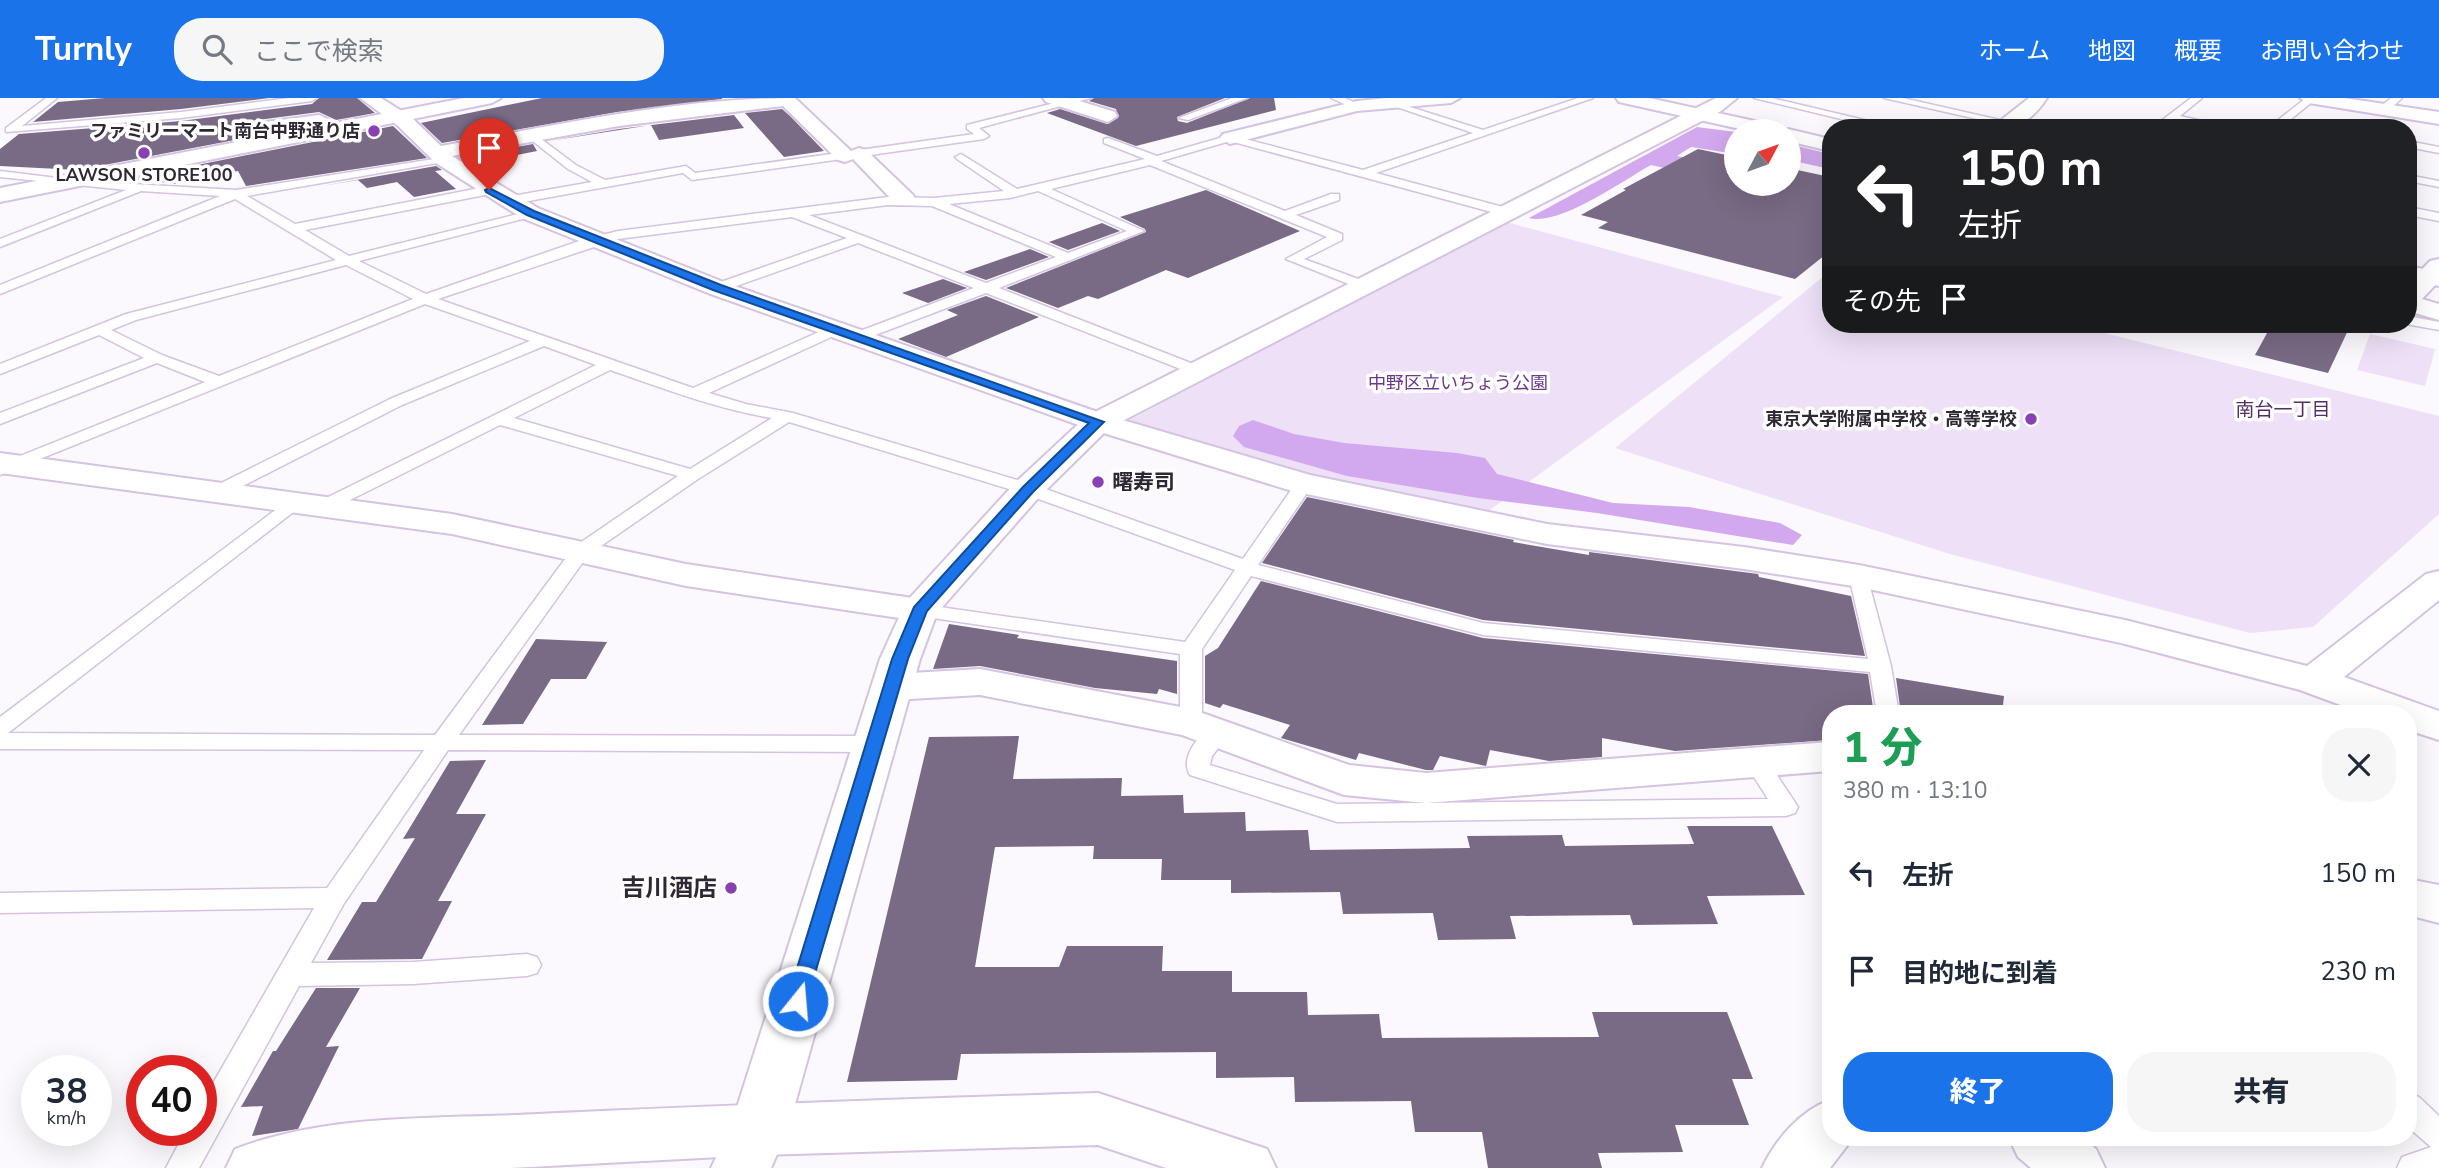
<!DOCTYPE html>
<html lang="ja">
<meta charset="utf-8">
<style>
:root{--surface:#fff;--page:#f6f6f7;--text:#1f2937;--muted:#747a83;--accent:#1a73e8}
body{margin:0;font-family:"Nunito Sans","Noto Sans JP",sans-serif;background:var(--page);color:var(--text);height:100vh;display:flex;flex-direction:column;font-size:26px;white-space:nowrap}
*{box-sizing:border-box;margin:0}
p{font-size:23px;color:var(--muted)}
.icon{flex:none;width:38px;height:38px;fill:none;stroke:currentColor;stroke-width:2;stroke-linecap:round;stroke-linejoin:round}
.map{position:relative;flex:1;overflow:hidden}
.details{position:absolute;left:1822px;top:607px;width:595px;height:441px;display:flex;flex-direction:column;background:var(--surface);border-radius:28px;box-shadow:0 7px 28px #0002}
.details>*{flex:none}
.guide{position:absolute;left:1822px;top:21px;width:595px;height:214px;border-radius:28px;box-shadow:0 7px 28px #0002;background:#202124;color:#fff;overflow:hidden}
.needle{width:46px;rotate:49deg}
.fabs{position:absolute;left:1724px;top:21px;display:grid;gap:14px}
.fabs a{display:grid;place-items:center;width:77px;height:77px;border-radius:50%;background:var(--surface);box-shadow:0 7px 28px #0002;font-size:35px}
.speed{position:absolute;left:21px;top:957px;display:flex;gap:14px;font-size:35px;font-weight:700;text-align:center}
.speed>*{display:grid;place-content:center;width:91px;height:91px;border-radius:50%;background:var(--surface);box-shadow:0 7px 28px #0002;line-height:1}
.speed small{font-size:18px;font-weight:400}
.speed .limit{border:10px solid #d22;background:#fff;color:#111}
.pin{position:absolute;display:grid;place-items:center;width:60px;height:60px;color:#fff;margin:-72px -30px;border-radius:50% 50% 50% 0;rotate:-45deg;box-shadow:0 0 7px #0007}
.pin .icon{rotate:45deg}
.me{position:absolute;width:77px;margin:-38px;rotate:17deg;stroke-linejoin:round;filter:drop-shadow(0 0 5px #0008)}
.turn{display:flex;align-items:center;gap:24px;height:147px;padding:0 21px;font-size:32px}
.turn .icon{width:91px;height:91px;stroke-width:2.5}
.turn b{display:block;font-size:49px;line-height:60px}
.then{display:flex;align-items:center;height:66px;padding:0 21px;background:#0003;gap:14px;font-size:26px}
.round{display:grid;place-items:center;flex:none;width:74px;height:74px;border-radius:28px;background:var(--page)}
.head{display:flex;align-items:center;justify-content:space-between;height:119px;padding:0 21px}
h1{font-size:42px;font-weight:800;line-height:52px;color:#1e9e55}
.cta{display:flex;gap:14px;margin-top:auto;padding:14px 21px}
.cta a{flex:1;height:80px;border-radius:28px;background:var(--accent);color:#fff;font-size:28px;font-weight:800;line-height:80px;text-align:center}
.cta a+a{background:var(--page);color:var(--text)}
ul{padding:0;list-style:none}
li{display:flex;align-items:center;gap:21px;height:98px;padding:0 21px}
li div{flex:1}
li b{display:block;font-size:26px}
li em{font-style:normal}
header{display:flex;align-items:center;gap:42px;box-sizing:border-box;height:98px;padding:0 35px;background:var(--accent);color:#fff}
header strong{font-size:33px}
nav{display:flex;gap:38px;margin-inline-start:auto;font-size:24px}
.search{width:490px;height:63px;background:var(--page);display:flex;align-items:center;gap:18px;box-sizing:border-box;padding:0 24px;border-radius:28px;color:var(--muted);font-size:26px}
.map>svg:first-child{display:block}
.green{fill:#ede0f7}
.forest{fill:#d2a9ee}
.building{fill:#796a85}
.lines{fill:none;stroke-linecap:round;stroke-linejoin:round}
.lane-casing{stroke:#d4c3e1;stroke-width:3}
.street-casing{stroke:#d4c3e1;stroke-width:4}
.secondary-casing{stroke:#d4c3e1;stroke-width:4}
.primary-casing{stroke:#d4c3e1;stroke-width:4}
.lane{fill:#fff;fill-rule:evenodd}
.street{fill:#fff;fill-rule:evenodd}
.secondary{fill:#fff;fill-rule:evenodd}
.primary{fill:#fff;fill-rule:evenodd}
.route{fill:#1a73e8;stroke:#114b97;stroke-width:2}
.poi-dot{fill:#8840b2;stroke:#fff;stroke-width:2.5}
.labels{text-anchor:middle;stroke-width:7;stroke-linejoin:round;paint-order:stroke}
.far-poi-label{font-size:18px;font-weight:bold;fill:#2f2834;stroke:#fff;text-anchor:end}
.far-park-label{font-size:18px;fill:#6b388a;stroke:#fff}
.far-neighbourhood-label{font-size:19px;fill:#522f67;stroke:#fff}
.poi-label{font-size:21px;font-weight:bold;fill:#2f2834;stroke:#fff;text-anchor:start}
.near-poi-label{font-size:24px;font-weight:bold;fill:#2f2834;stroke:#fff;text-anchor:end}
</style>
<header>
<strong>Turnly</strong>
<div class="search"><svg class="icon" aria-label="search" viewBox="0 0 24 24"><circle cx="10" cy="10" r="6"/><path d="M15 15l6 6"/></svg>ここで検索</div>
<nav><a>ホーム</a><a>地図</a><a>概要</a><a>お問い合わせ</a></nav>
</header>
<div class="map">
<svg width="2439" height="1070" viewBox="0 0 2439 1070">
<rect width="100%" height="100%" fill="#fbf8fe"/>
<!-- green -->
<path class="green" d="M1506 124 1783 199 1487 414 1350 387 1124 325Z
M1830 173V226H2068L2439 318V416L2313 529 2250 535 1950 456 1615 350Z
M2370 236 2435 251 2425 288 2357 272Z"/>
<!-- forest -->
<path class="forest" d="M1697 29 1736 34V56L1691 49 1677 58 1735 70 1716 82 1651 67C1622 83 1560 128 1529 120Z
M1789 46 1830 56V71L1789 62Z
M1253 322 1294 336 1344 345 1457 355 1485 360 1497 376 1613 405 1689 409 1780 425 1802 437 1793 447 1597 415 1478 400 1347 378 1244 349 1233 338 1239 328Z"/>
<!-- building -->
<path class="building" d="M105 0H269L181 11 33 24 58 4Z
M319 0H357L375 15 336 22 319 14 242 24 230 32 240 41 78 72 0 68V51L19 36 181 23 312 6Z
M542 0H722V1L617 14 442 45 421 25Z
M1094 0H1225L1177 19 1178 23 1187 25 1250 0H1274L1276 12 1136 48 1047 15 1060 11 1107 26 1118 20 1116 11 1089 3Z
M782 11 790 18 824 53 784 59 745 15Z
M734 17 744 30 659 42 651 27 549 43 619 31Z
M393 28 427 60 246 88 238 73 178 82V86L127 81Z
M533 46 537 53 471 66 459 59Z
M1698 51 1736 59V86H1788V70L1830 79V153L1795 181 1598 130 1608 124 1581 117 1626 92 1623 91Z
M436 68 442 72 435 73 456 91 414 99 397 84 367 90 358 82 322 88Z
M1206 92 1300 133 1188 180 1166 172 1098 201 1088 198 1058 210 1006 190 1146 134 1145 131 1120 119Z
M1102 125 1120 133 1068 152 1049 144Z
M1030 151 1049 159 986 182 964 174Z
M943 181 967 190 928 205 902 195Z
M986 198 1039 219 946 259 898 241 958 217 947 212Z
M2272 226H2351L2328 275 2255 257Z
M1307 399 1514 442 1513 444 1589 457V454L1758 476 1759 479 1851 498 1865 558 1483 522 1262 465Z
M1261 483 1483 540 1868 576 1874 616H1830V642L1675 653 1602 640V659L1549 663 1490 652 1486 668 1440 658 1433 672H1426L1359 655 1356 662 1281 640 1290 627 1223 606 1220 610 1205 605V558L1218 550Z
M949 526 1019 537 1017 540 1177 563V596L1159 591 1157 596 1095 590 980 568 933 571Z
M536 541 607 544 586 581H551L523 626 482 627Z
M1896 580 2004 598 2002 616H1901Z
M1019 638 1013 681 1122 680 1121 698 1183 697 1184 715 1245 714 1246 733 1308 732 1310 752 1470 750 1467 738 1562 737 1565 748 1694 746 1687 728H1772L1805 797 1707 798 1718 826 1633 827 1630 817 1510 818 1516 841 1438 842 1433 815 1343 816 1340 794 1231 795V782H1161L1162 761H1093L1094 748 995 749 975 869H1059L1067 848H1163L1162 873H1232V894H1307L1308 917 1379 916 1382 940 1599 939 1592 914H1727L1753 981H1732L1749 1027H1675L1683 1054 1598 1055 1602 1070H1488L1482 1034H1415L1411 1003 1295 1004 1294 979 1216 980V954L961 956 957 982 847 984 929 639Z
M486 662 456 716H486L438 803H452L422 861 327 862 362 804H376L415 740 403 741 450 663Z
M316 890H360L326 949 339 948 298 1031 252 1038 263 1008 241 1009 273 953H276Z"/>
<g class="lines">
<!-- lane casing -->
<g class="lane-casing">
<path id="lane" d="M46 0H57L22 28 181 14 289 0H317L312 3 181 20 6 34V30Z
M1074 0H1091L979 30 989 38 984 41 692 82 683 75 507 107 501 103 507 99 592 84 568 71 529 40 528 38 533 35 576 67 605 82 686 68 695 75 974 36 967 31V27Z
M1232 0H1247L1188 22 1179 20Z
M1331 0H1345L1362 8 1353 10Z
M1578 0H1593L1376 75 1514 112 1516 115 1510 119 1230 43 1161 63 1285 113 1331 96H1339V102L1296 117 1342 136V142L1304 161 1361 182 1363 185 1356 189 1286 161 1327 139 1150 67 1051 91 1144 133 999 190 1206 271 1209 274 1206 277 1201 279 986 195 862 242H852L850 239 852 236 974 190 858 145 722 193H712V187L847 140 792 119 618 141 438 201 693 290 830 229H840L842 232 840 235 709 295 746 306 793 315 1034 387 1243 461 1298 382H1310L1313 386 1258 467 1483 525 1868 561 1849 478 1852 474H1866L1891 568 1899 616H1877L1870 574 1483 537 1251 478 1202 551V625L1199 630 1191 633 1183 630 1180 625V556L919 518 912 516 909 512 912 508 919 506 1185 544 1235 472 1022 395 789 324 698 381 588 457 459 637 876 638 884 640 888 646 884 652 876 654 448 652 343 807 311 865 413 864 527 856 537 859 541 867 537 875 527 878 413 886 299 888 199 1070H166L186 1032H201V1006L314 810 0 815V795L327 790 424 652 0 651V619L290 401 296 400 305 405 8 635 435 637 574 449 678 378 500 327 330 412H318L315 408 318 404 596 267 544 248 402 307 221 399H209L206 395 209 391 390 301 530 243 425 206 0 377V366L205 284 157 265 0 326V315L144 260 99 237 0 276V266L126 216 336 162 235 101 0 196V187L220 98 141 93 0 149V141L126 92 0 79V73L81 83 236 92 447 59V63L443 64 247 98 295 126 490 88 496 92 490 96 305 132 349 158 534 112V118L359 163 426 196 582 142 618 133 888 99 934 100 1004 93 957 61 955 59 961 56 1017 91 1145 61 1104 45V41L1108 40 1157 58 1230 37 1363 72 1473 35 1388 6V2L1483 32ZM1038 93 1127 133 1068 155 949 106 1010 100ZM888 107 932 108 1056 159 986 185 809 117ZM346 167 413 201 219 278 162 257 111 232 136 222ZM610 272C663 290 716 311 772 320L690 371 514 320Z
M1754 0H1772L1898 30H1878Z
M1884 0H1903L2013 25 2008 28Z
M2191 0H2202L2180 18 2234 30H2211L2173 23 2164 30H2152Z
M2306 0H2317L2280 30H2268Z
M2391 0H2402L2388 13H2380V9Z
M2408 43 2439 49V55L2408 49Z
M2408 77 2439 83V89L2408 83Z
M2408 109 2439 115V123L2408 117Z
M2408 218 2439 224V232L2406 226H2408Z
M1218 627 1226 630 1230 635 1212 658 1210 667 1337 706 1768 701 1745 665 1749 659 1757 657 1765 659 1798 709 1795 715 1786 718 1337 724 1190 677C1179 659 1201 632 1218 627Z
M2408 995 2419 999 2439 1018V1070H2397L2402 1059 2431 1049 2408 1029Z"/>
</g>
<!-- street casing -->
<g class="street-casing">
<path id="street" d="M360 0H381L411 19 441 48C558 27 677 0 795 0L851 53 859 50 866 52 913 97 916 102 913 107H897L853 61 845 64 838 62 783 8 619 28 452 58 538 110 726 185 1109 318 1310 377 1547 426 1744 449 1859 467 2125 522 2307 568 2426 476 2439 473V502L2344 579 2439 613V642L2408 632V616H2365L2300 592 2121 545 1859 489 1744 471 1547 446 1292 393 1087 330 708 195 522 120 436 65 397 27Z
M1043 0H1070L1115 14 1117 18 1108 24 1046 4Z
M1387 0H1460L1451 5 1357 13 1230 46 1220 40 1223 36 1357 3Z
M2029 0H2047C2031 24 2018 30 1991 30Z
M2300 0H2344L2439 14V26L2309 5Z
M319 17 340 27 343 31 340 35H326L316 29 242 39 232 33 242 27Z
M2439 161V183L2422 201 2439 206V222L2408 213V186L2430 163Z
M0 355 452 416 686 466 919 501 932 504 938 512 932 520 919 523 686 488 452 436 0 375Z
M980 571 1191 611 1349 667 1426 675 1830 644V673L1426 705 1344 697 1182 637 980 597 893 602 879 598 873 589 879 580 893 576Z
M2408 781 2439 787V825L2408 817Z
M1098 995 1267 1051 1276 1070H1166L1098 1047 759 1057 510 1070H226L235 1051C329 1015 439 1021 538 1016 725 1007 911 1001 1098 995Z
M1830 1002V1040H1853L1830 1070H1762C1776 1041 1800 1013 1830 1002Z
M2009 1040H2082L2096 1051 2105 1070H2031L2018 1059Z"/>
</g>
<!-- secondary casing -->
<g class="secondary-casing">
<path id="secondary" d="M464 0H501L492 5 0 104V90Z
M1716 0H1737L1721 13 1109 330 1040 398 937 515 920 561 788 1031 771 1070H711L731 1028 880 561 906 504 1016 384 1087 318Z"/>
</g>
<!-- primary casing -->
<g class="primary-casing">
<path id="primary" d="M1616 0H1649L1773 27 1782 33 1788 31 1830 41V53L1788 43V33H1749L1619 4Z
M2408 168 2439 174V188L2408 182Z"/>
</g>
<!-- lane -->
<use href="#lane" class="lane"/>
<!-- street -->
<use href="#street" class="street"/>
<!-- secondary -->
<use href="#secondary" class="secondary"/>
<!-- primary -->
<use href="#primary" class="primary"/>
</g>
<!-- route -->
<path class="route" d="M489 90 534 113 721 187 1104 324 1033 394 927 513 908 561 805 909 798 912 790 909 787 903 892 561 914 509 1023 389 1089 325 713 192 527 117 486 94 485 92Z"/>
<!-- markers -->
<g class="poi-dot">
<circle cx="374" cy="33" r="7"/>
<circle cx="144" cy="55" r="7"/>
<circle cx="2031" cy="321" r="7"/>
<circle cx="1098" cy="384" r="7"/>
<circle cx="731" cy="790" r="7"/>
</g>
<g class="labels">
<!-- far-poi labels -->
<g class="far-poi-label">
<text x="360" y="39">ファミリーマート南台中野通り店</text>
<text x="144" y="83" text-anchor="middle">LAWSON STORE100</text>
<text x="2017" y="327">東京大学附属中学校・高等学校</text>
</g>
<!-- far-park labels -->
<g class="far-park-label">
<text x="1458" y="291">中野区立いちょう公園</text>
</g>
<!-- far-neighbourhood labels -->
<g class="far-neighbourhood-label">
<text x="2283" y="318">南台一丁目</text>
</g>
<!-- poi labels -->
<g class="poi-label">
<text x="1112" y="391">曙寿司</text>
</g>
<!-- near-poi labels -->
<g class="near-poi-label">
<text x="717" y="798">吉川酒店</text>
</g>
</g>
</svg>
<div class="fabs">
<a><svg class="needle" viewBox="-14 -14 28 28"><path d="M0-13l5 13h-10z" fill="#e53935"/><path d="M0 13l5-13h-10z" fill="#747a83"/></svg></a>
</div>
<div class="speed"><div>38<small>km/h</small></div><div class="limit">40</div></div>
<div class="pin" style="left:489px;top:92px;background:#d93025"><svg class="icon" aria-label="arrive" viewBox="0 0 24 24"><path d="M6 21V4h12l-3 4 3 4H6"/></svg></div>
<svg class="me" style="left:798px;top:903px" viewBox="-20 -20 40 40"><circle r="17" fill="#1a73e8" stroke="#fff" stroke-width="3"/><path d="M0-11L8 9 0 5-8 9z" fill="#fff"/></svg>
<div class="guide">
<div class="turn"><svg class="icon" aria-label="left" viewBox="0 0 24 24"><path d="M17 20v-9H6M10 6l-5 5 5 5"/></svg><div><b>150 m</b>左折</div></div>
<div class="then">その先<svg class="icon" aria-label="arrive" viewBox="0 0 24 24"><path d="M6 21V4h12l-3 4 3 4H6"/></svg></div>
</div>
<section class="details">
<div class="head"><div><h1>1 分</h1><p>380 m · 13:10</p></div><a class="round"><svg class="icon" aria-label="close" viewBox="0 0 24 24"><path d="M6 6l12 12M18 6L6 18"/></svg></a></div>
<ul>
<li><svg class="icon" aria-label="left" viewBox="0 0 24 24"><path d="M17 20v-9H6M10 6l-5 5 5 5"/></svg><div><b>左折</b></div><em>150 m</em></li>
<li><svg class="icon" aria-label="arrive" viewBox="0 0 24 24"><path d="M6 21V4h12l-3 4 3 4H6"/></svg><div><b>目的地に到着</b></div><em>230 m</em></li>
</ul>
<div class="cta"><a>終了</a><a>共有</a></div>
</section>
</div>
